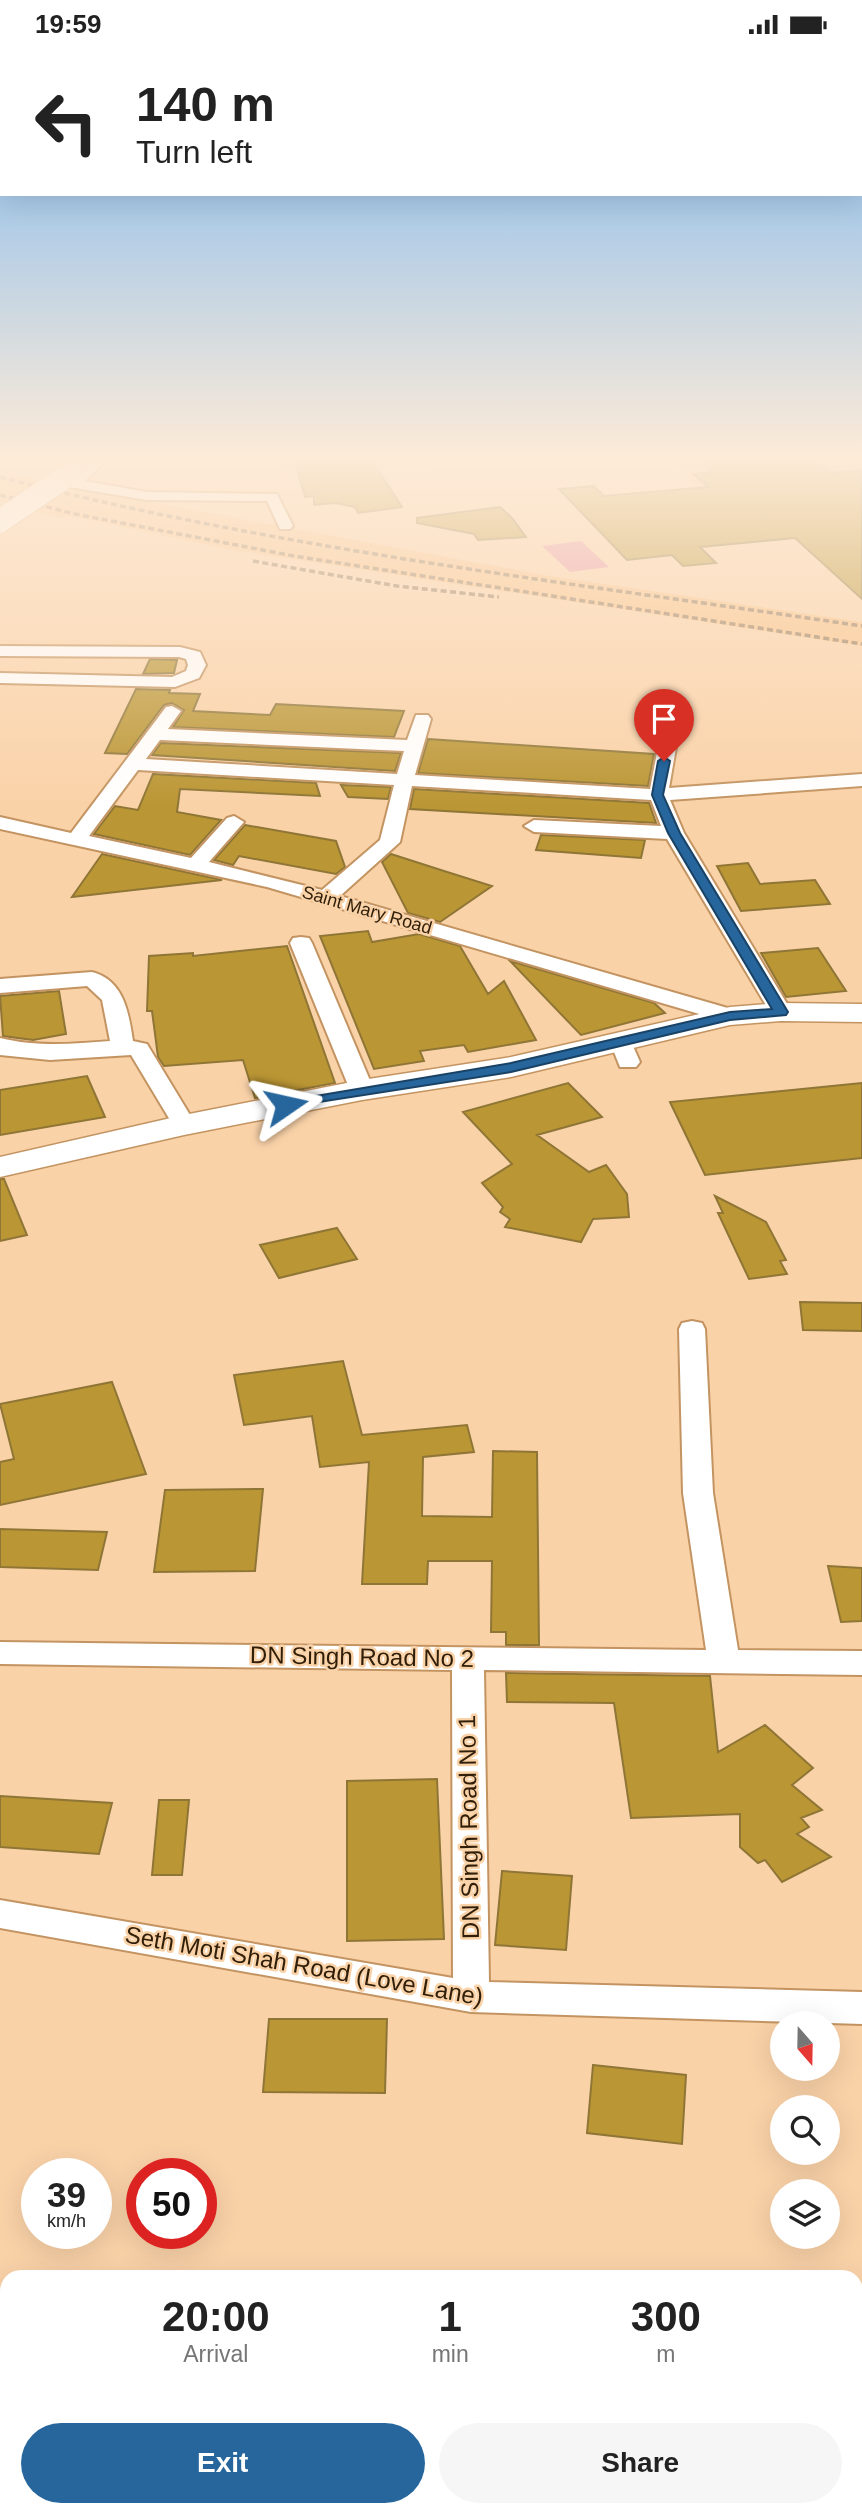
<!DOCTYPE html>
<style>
:root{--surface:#fff;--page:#f6f6f6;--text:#222;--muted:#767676;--accent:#26669c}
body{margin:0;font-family:Helvetica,sans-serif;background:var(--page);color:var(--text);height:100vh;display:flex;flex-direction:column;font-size:26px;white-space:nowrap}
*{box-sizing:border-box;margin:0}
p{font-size:23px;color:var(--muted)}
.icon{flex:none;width:38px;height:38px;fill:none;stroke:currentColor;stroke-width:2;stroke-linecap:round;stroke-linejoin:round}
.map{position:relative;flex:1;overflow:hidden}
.side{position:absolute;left:0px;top:2221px;width:863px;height:247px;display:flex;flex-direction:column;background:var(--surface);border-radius:21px 21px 0 0;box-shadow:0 7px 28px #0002}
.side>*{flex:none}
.top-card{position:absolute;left:0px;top:0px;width:863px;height:147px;box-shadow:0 7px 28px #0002;background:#fff;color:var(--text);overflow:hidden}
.needle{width:46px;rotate:160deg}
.buttons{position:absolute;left:770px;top:1962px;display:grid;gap:14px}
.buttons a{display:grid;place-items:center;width:70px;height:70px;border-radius:50%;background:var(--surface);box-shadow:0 7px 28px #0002;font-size:35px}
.speed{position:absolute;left:21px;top:2109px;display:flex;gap:14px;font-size:35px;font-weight:700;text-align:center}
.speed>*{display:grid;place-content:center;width:91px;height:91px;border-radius:50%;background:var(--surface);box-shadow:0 7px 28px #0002;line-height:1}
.speed small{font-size:18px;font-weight:400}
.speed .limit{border:10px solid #d22;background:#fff;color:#111}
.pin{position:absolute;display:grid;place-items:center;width:60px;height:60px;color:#fff;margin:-72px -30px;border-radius:50% 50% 50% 0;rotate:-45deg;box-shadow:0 0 7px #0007}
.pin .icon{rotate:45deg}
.me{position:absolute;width:77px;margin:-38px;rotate:79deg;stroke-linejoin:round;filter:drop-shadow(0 0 5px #0008)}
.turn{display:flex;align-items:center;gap:24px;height:147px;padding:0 21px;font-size:32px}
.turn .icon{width:91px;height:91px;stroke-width:2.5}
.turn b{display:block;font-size:49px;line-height:60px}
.eta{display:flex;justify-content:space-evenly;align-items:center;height:119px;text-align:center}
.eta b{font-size:42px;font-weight:700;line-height:49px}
.action{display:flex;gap:14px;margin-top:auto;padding:14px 21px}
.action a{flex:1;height:80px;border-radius:42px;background:var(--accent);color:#fff;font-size:28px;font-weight:700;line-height:80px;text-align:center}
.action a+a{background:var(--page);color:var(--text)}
.status{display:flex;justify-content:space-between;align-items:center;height:49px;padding:0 35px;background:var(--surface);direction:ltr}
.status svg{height:19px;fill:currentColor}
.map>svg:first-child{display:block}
.built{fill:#f9c287}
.green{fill:#e793a3}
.building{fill:#bb9634;stroke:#8f7636;stroke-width:2}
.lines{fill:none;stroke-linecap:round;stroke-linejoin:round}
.street-casing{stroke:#c39461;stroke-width:4}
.secondary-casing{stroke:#c39461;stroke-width:3}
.street{fill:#fff;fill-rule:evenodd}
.secondary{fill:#fff;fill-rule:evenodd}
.rail{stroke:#987b5a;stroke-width:3.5;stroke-dasharray:6 3.5;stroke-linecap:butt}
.secondary-bridge-casing{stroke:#c39461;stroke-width:24;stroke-linecap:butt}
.secondary-bridge{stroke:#fff;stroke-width:23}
.route{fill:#26669c;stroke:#194265;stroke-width:2}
.labels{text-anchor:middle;stroke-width:5;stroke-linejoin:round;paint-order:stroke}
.far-street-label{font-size:18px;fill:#301e08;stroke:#fad2a8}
.near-street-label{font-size:24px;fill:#301e08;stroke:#fad2a8}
</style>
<div class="status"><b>19:59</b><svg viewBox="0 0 49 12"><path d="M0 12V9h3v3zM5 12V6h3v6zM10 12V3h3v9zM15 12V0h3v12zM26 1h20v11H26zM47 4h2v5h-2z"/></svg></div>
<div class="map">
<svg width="862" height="2466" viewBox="0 0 862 2466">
<rect width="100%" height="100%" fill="#fad2a8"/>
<!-- built -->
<path class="built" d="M278 412H473L277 429Z
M670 412H862V435L710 449Z
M0 422 80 440 549 527 862 573V597L228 500 70 467 58 469 0 452Z"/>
<!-- green -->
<path class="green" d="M581 492 609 518 570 523 542 497Z"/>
<!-- building -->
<path class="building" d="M295 412H372L402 458 358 464 355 458 335 454 314 456V447L305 448Z
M701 412H815L831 424 862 421V550L795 489 700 498 716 514 683 517 672 506 627 511 559 440 594 437 604 447 709 438 693 425 713 423Z
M500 458 512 469 526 488 478 491 474 485 417 474V469Z
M150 610 177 611 174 624 143 625Z
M136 640 170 641 169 644 200 645 193 662 270 666 276 655 404 662 394 688 173 678 184 661 172 654 164 656 127 705 105 704Z
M428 690 654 705 648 737 418 724Z
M161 694 401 704 395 722 152 706Z
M153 725 316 734 320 747 180 740 177 763 221 771 190 806 94 785 115 757 138 761Z
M341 736 391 738 388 750 348 748Z
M414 740 649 754 656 774 410 760Z
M245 776 336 792 345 818 336 825 239 807 233 816 214 811Z
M541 786 645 791 641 809 536 801Z
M102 805 222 831 72 848Z
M391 805 444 822 492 837 440 873 408 864 382 813Z
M748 814 760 835 815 831 830 855 741 862 717 817Z
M368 882 372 893 419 885 460 897 488 945 504 932 536 991 468 1003 464 996 420 1002 424 1012 374 1020 320 887Z
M287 897 335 1034 255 1049 243 1011 164 1017 158 1008 152 962H147L149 907 193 904V907Z
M818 899 846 942 786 948 761 904Z
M510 912 654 954 665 964 581 986Z
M59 942 66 985 33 991 3 987 0 947Z
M87 1027 105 1068 0 1086V1041Z
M568 1034 602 1068 537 1086 589 1123 606 1116 627 1145 629 1168 593 1170 581 1193 505 1178 510 1170 500 1163 503 1158 482 1134 512 1115 463 1063Z
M862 1034V1109L705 1126 670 1053Z
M0 1130H4L27 1186 0 1192Z
M715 1147 766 1173 786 1211 780 1212 787 1225 749 1230 718 1164H723Z
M337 1179 357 1210 279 1229 260 1196Z
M800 1253 862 1254V1282L803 1281Z
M343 1312 362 1386 467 1376 474 1403 423 1408 422 1467 492 1468 493 1402 537 1403 539 1596H506V1583H491L492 1512H428L427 1535H362L369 1413 320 1418 312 1367 244 1376 234 1326Z
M112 1333 146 1425 0 1456V1413L14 1410 0 1355Z
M263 1440 255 1522 154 1523 165 1441Z
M0 1480 107 1483 98 1521 0 1518Z
M828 1517 862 1519V1572L841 1573Z
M506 1624 710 1627 718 1703 765 1676 813 1719 792 1736 822 1761 801 1769 809 1778 797 1785 831 1808 782 1833 765 1811 758 1814 740 1798V1765L631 1769 614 1654 507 1653Z
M437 1730 444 1890 347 1892V1732Z
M0 1747 112 1754 99 1805 0 1798Z
M159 1751H189L182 1826H152Z
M502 1822 572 1827 566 1901 495 1896Z
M269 1970H387L385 2044 263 2043Z
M593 2016 686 2026 682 2095 587 2084Z"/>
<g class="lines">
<!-- street casing -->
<g class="street-casing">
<path id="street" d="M91 412H106L85 432 147 443 277 445 293 477 290 480H280L267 452 147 451 69 438 67 435 69 432Z
M0 597 180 598 200 603 206 616 199 629 175 638 0 634V624L172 628 186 622 188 616 186 610 179 608 0 607Z
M172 657 181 662 168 680 407 691 416 666H428L431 670 415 726 650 740 659 693 668 687 677 693 669 739 862 725V737L670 751 684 784 792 963 789 968H773L770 963 667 790 534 783 524 777 534 771 661 777 651 751 412 737 400 793 340 847 738 962 741 967 738 972 730 974 267 838 0 780V768L71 784 166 658ZM160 691 404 702 397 725 146 710ZM138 721 394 736 380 791 322 841 209 813 244 773 234 767 227 769 191 809 89 787Z
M301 888 309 889 312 894 374 1041 370 1046H354L350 1041 290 894 293 889Z
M92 923C124 931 129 965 133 992L147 995 150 1000 196 1076 192 1081 184 1083 176 1081 131 1006 50 1011 0 1006V989C37 998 72 995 110 992L102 951 87 937 0 944V930Z
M621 986 629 988 640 1013 636 1018H620L610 993 613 988Z
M692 1272 702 1274 705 1280 713 1444 738 1601 862 1602V1626L484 1621 489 1933 862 1943V1975L471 1963 0 1879V1851L453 1929 452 1621 0 1615V1593L706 1601 683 1444 679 1280 682 1274Z"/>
</g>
<!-- secondary casing -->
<g class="secondary-casing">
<path id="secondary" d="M69 412H90L69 434H55L52 430Z
M781 954 862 955V973L781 972 730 976 511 1028 362 1051 184 1086 0 1128V1108L184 1066 362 1031 511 1008 730 958Z"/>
</g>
<!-- street -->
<use href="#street" class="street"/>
<!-- secondary -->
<use href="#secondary" class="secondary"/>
<!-- rail -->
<path class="rail" d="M0 428C282 501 574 534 862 577
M0 446 75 465 294 507 862 595
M253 512 397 537 499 548"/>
<!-- secondary-bridge casing -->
<g class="secondary-bridge-casing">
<path id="secondary-bridge" d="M0 472 62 430"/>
</g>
<!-- secondary-bridge -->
<use href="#secondary-bridge" class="secondary-bridge"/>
</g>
<!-- sky -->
<linearGradient id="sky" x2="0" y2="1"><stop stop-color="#79b7f1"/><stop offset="0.54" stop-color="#fdebd8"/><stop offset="1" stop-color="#fdebd8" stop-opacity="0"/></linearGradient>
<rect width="862" height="757" fill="url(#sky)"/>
<!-- route -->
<path class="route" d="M664 708 670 712 663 746 680 784 788 963 786 966 730 971 511 1023 281 1059 279 1056 281 1053 286 1052 511 1014 730 963 772 960 668 784 652 746 658 712Z"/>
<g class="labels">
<!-- far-street labels -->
<g class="far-street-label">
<text transform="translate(367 861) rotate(16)" y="6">Saint Mary Road</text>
</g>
<!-- near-street labels -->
<g class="near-street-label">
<text transform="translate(362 1608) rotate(1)" y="8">DN Singh Road No 2</text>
<text transform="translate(469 1778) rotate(-91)" y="8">DN Singh Road No 1</text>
<text transform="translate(304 1917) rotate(10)" y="8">Seth Moti Shah Road (Love Lane)</text>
</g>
</g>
</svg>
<div class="buttons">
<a><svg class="needle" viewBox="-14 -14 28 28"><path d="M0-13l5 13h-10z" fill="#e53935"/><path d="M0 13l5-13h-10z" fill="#767676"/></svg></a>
<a><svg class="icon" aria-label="search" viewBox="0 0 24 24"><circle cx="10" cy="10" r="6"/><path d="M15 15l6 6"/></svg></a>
<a><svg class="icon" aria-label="layers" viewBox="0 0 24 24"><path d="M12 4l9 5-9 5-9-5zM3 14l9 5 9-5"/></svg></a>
</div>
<div class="speed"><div>39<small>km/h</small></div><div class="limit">50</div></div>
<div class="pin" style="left:664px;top:712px;background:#d93025"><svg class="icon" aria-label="arrive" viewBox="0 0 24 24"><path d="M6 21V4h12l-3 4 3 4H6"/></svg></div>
<svg class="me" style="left:286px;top:1056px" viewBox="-20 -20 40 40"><path d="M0-17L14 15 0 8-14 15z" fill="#26669c" stroke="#fff" stroke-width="4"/></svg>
<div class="top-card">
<div class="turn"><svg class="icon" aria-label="left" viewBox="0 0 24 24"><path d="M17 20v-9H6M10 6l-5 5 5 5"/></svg><div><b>140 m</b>Turn left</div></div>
</div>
<section class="side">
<div class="eta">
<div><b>20:00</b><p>Arrival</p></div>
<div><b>1</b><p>min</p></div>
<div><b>300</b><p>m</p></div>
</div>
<div class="action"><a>Exit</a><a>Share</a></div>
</section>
</div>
